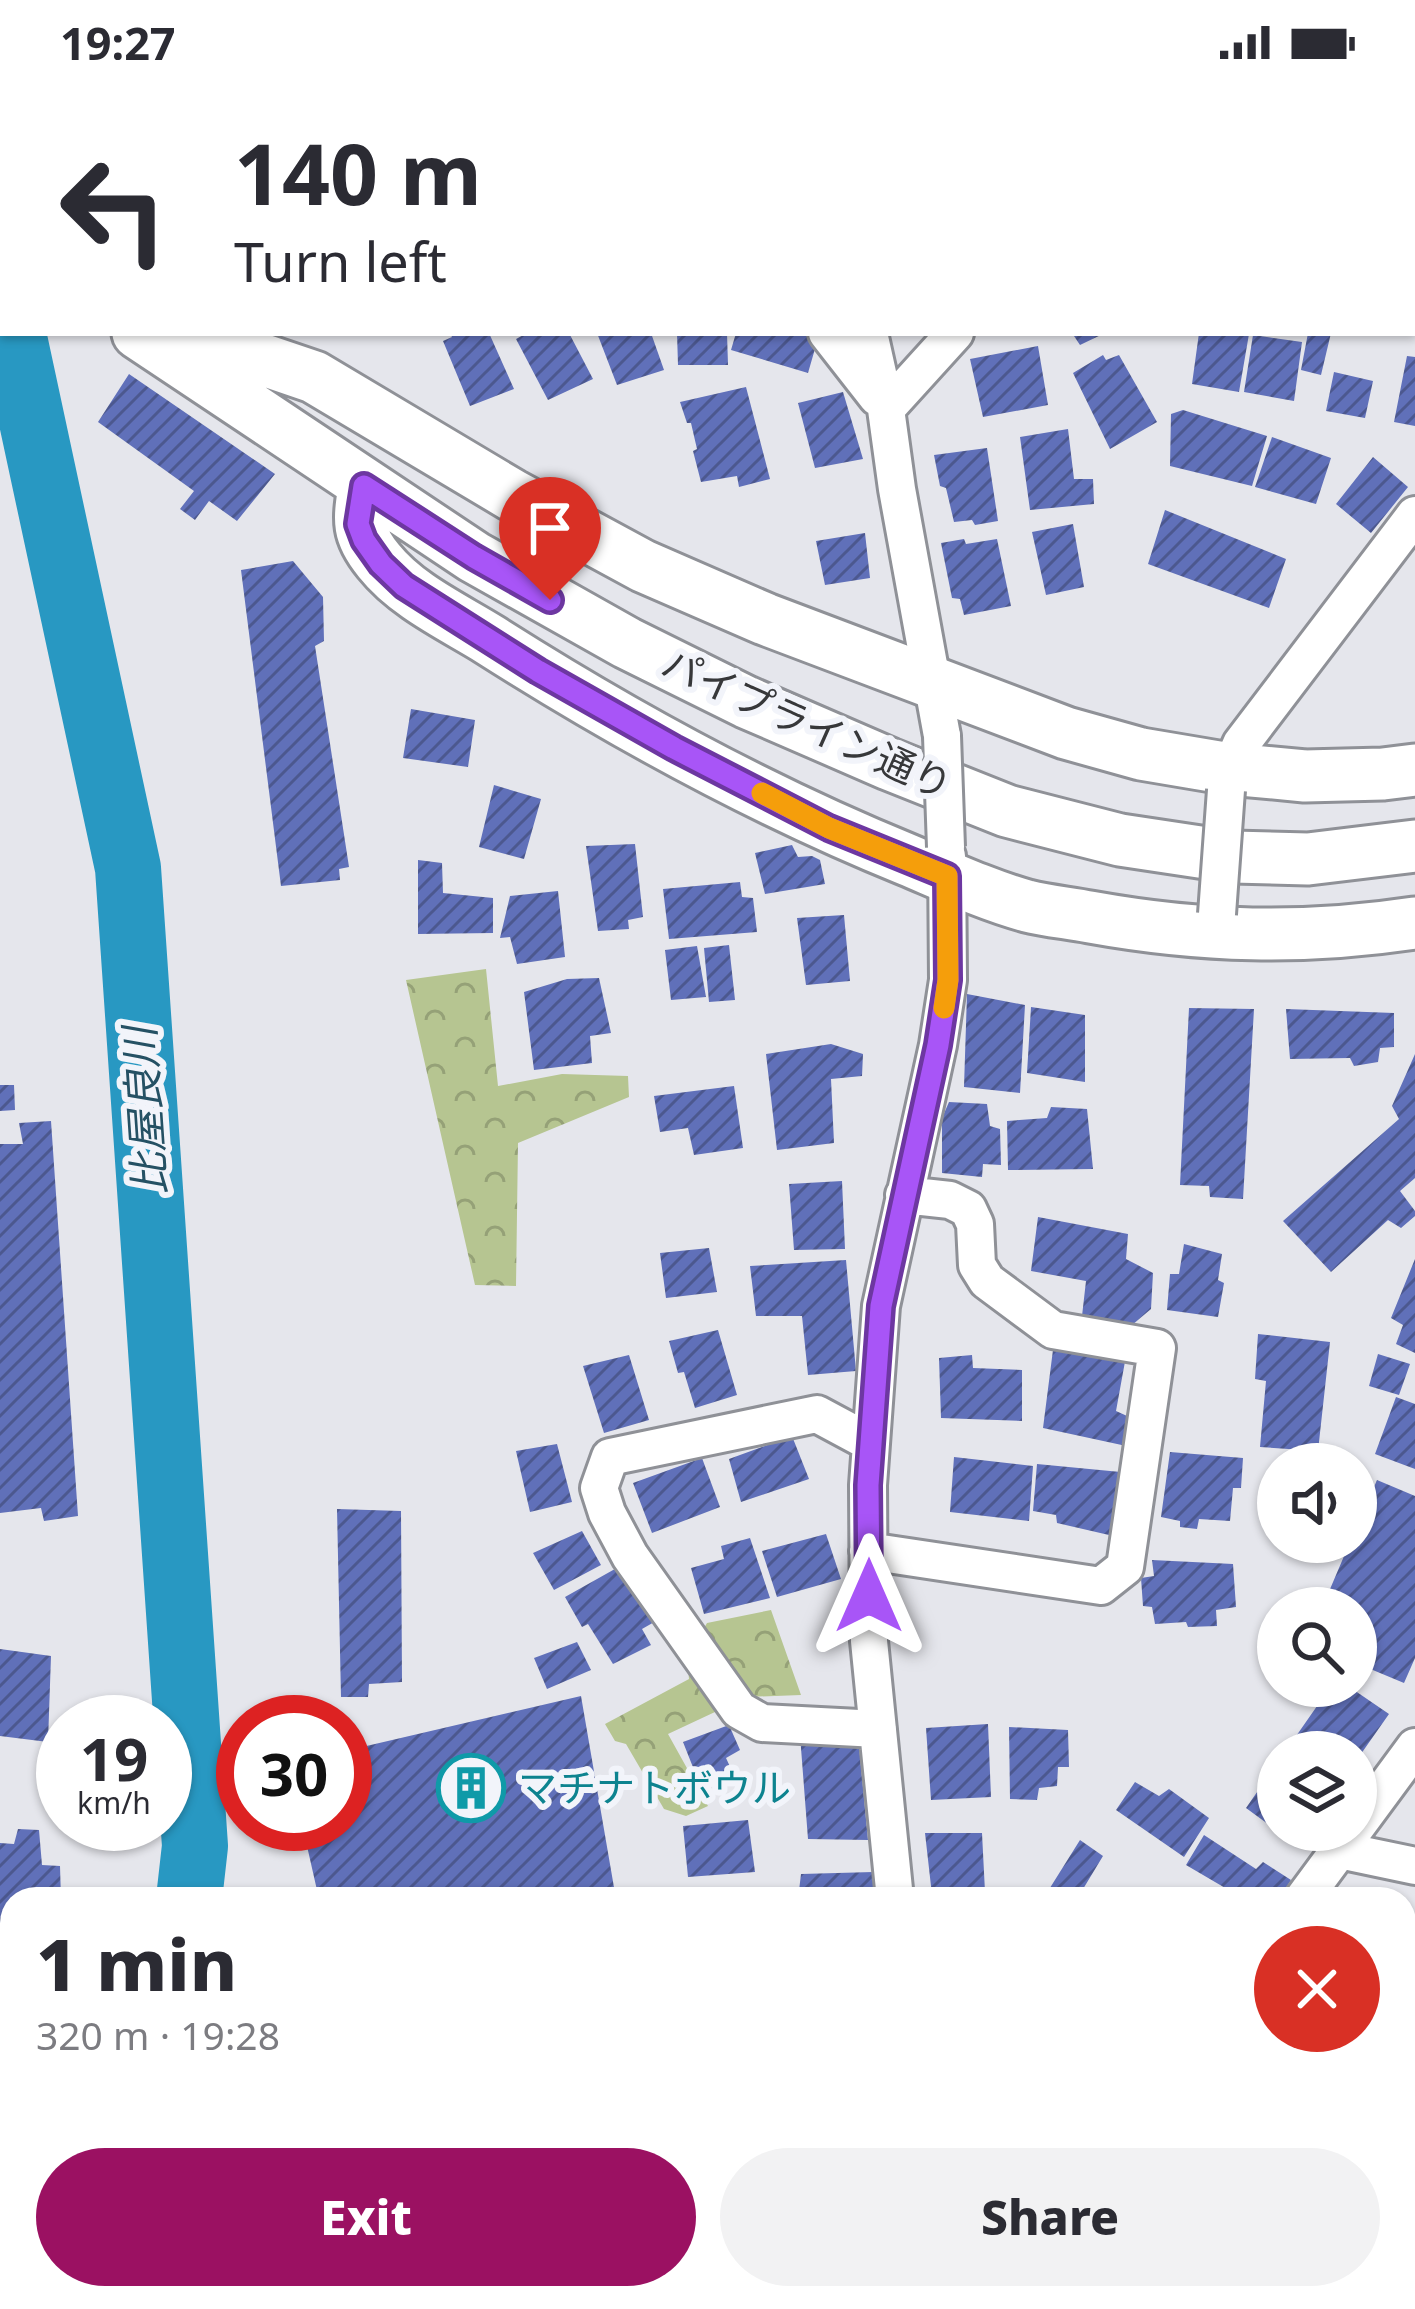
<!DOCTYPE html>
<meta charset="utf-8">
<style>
:root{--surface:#fff;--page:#f2f2f3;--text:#2b2b33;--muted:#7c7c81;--accent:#9b1162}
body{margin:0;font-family:"Noto Sans","Noto Sans JP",sans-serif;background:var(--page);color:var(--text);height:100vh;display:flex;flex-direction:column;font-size:45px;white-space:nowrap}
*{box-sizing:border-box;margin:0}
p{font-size:39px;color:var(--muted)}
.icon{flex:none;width:66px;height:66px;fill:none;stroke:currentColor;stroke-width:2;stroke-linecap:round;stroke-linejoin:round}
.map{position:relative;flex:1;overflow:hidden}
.sheet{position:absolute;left:0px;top:1803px;width:1416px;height:423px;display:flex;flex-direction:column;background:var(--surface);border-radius:36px 36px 0 0;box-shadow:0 3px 9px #0004}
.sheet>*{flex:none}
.banner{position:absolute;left:0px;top:0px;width:1416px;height:252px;box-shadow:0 3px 9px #0004;background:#fff;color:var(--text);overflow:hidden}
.tools{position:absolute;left:1257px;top:1359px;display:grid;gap:24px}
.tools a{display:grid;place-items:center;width:120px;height:120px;border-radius:50%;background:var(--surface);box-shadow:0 3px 9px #0004;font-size:60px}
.speed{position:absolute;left:36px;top:1611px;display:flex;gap:24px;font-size:60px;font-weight:700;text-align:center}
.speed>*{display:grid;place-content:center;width:156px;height:156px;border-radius:50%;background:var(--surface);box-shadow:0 3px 9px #0004;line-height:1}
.speed small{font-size:30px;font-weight:400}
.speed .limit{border:18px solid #d22;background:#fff;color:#111}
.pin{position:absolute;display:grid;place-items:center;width:102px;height:102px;color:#fff;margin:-123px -51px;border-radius:50% 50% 50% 0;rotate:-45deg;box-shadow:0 0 12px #0007}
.pin .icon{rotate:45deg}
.me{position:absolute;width:132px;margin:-66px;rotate:0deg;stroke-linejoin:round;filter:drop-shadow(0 0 9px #0008)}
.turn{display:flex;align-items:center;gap:42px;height:252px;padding:0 36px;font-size:54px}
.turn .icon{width:156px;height:156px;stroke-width:2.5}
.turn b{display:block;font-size:84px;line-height:102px}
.round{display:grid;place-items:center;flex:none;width:126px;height:126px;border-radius:63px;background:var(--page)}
.summary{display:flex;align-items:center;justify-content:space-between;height:204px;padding:0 36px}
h1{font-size:72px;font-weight:800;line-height:90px}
.cta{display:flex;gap:24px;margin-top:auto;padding:24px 36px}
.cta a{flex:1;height:138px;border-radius:72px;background:var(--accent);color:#fff;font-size:48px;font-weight:800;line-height:138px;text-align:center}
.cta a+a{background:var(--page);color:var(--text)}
.status{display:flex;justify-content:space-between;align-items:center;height:84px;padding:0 60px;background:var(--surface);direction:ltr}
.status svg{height:33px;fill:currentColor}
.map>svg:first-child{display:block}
.forest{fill:url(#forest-crowns)}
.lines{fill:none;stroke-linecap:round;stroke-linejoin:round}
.river{stroke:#2898c2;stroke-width:66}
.building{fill:url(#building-hatch)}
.lane-casing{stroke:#8f9197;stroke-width:24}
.street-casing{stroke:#8f9197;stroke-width:42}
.secondary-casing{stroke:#8f9197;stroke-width:57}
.lane{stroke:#fff;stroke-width:18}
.street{stroke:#fff;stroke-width:36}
.secondary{stroke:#fff;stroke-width:51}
.street-bridge-casing{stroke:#8f9197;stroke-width:42;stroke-linecap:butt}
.street-bridge{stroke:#fff;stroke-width:36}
.route-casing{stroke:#6d37a1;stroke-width:30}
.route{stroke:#a855f7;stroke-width:21}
.slow{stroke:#f59e0b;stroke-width:21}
.labels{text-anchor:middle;stroke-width:12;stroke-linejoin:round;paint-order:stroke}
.street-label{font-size:39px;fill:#37383a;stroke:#f2f4fa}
.culture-label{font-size:39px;fill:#0d838f;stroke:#f2f4fa;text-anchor:start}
.water-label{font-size:42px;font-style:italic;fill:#255164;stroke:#f2f4fa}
</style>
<div class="status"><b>19:27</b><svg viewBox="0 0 49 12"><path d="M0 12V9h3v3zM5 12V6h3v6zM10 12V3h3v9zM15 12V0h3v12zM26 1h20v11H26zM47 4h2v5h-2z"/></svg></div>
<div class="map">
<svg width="1415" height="2225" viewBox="0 0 1415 2225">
<defs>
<pattern id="forest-crowns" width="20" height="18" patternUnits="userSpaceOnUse" patternTransform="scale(3)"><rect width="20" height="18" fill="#b6c591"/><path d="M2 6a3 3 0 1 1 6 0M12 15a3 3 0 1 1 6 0" fill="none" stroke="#95a177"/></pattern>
<pattern id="building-hatch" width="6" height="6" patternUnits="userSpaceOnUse" patternTransform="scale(3)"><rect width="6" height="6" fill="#6070b9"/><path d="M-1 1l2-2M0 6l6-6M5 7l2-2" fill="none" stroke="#4c588f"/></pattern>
</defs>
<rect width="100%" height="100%" fill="#e5e6ec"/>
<!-- forest -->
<path class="forest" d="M486 885 498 1002 562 990 628 992 629 1013 518 1059 516 1202 475 1201 406 896Z
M771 1526 801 1611 747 1613 668 1650 708 1722 686 1732 664 1725 626 1660 615 1657 605 1640 689 1595 687 1574 707 1539Z"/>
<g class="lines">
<!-- river -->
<path class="river" d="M13 249 128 784 195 1762 189 1815
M145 2225 146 2214"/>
</g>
<!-- building -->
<path class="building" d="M450 249H489L514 305 470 322 443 257 452 253Z
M527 249H569L593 295 548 316 516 255Z
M597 249H651L664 286 617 301Z
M677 249H727L728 281H678Z
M736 249H814L819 251 808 289 731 266Z
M1072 249H1105L1080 261Z
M1199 249 1249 250 1239 308 1192 300Z
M1308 249H1331L1321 291 1301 286Z
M1253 251 1302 258 1294 317 1244 308Z
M1038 262 1048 321 983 333 970 275Z
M1103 271 1106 276 1119 271 1157 338 1110 365 1073 289Z
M1407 272 1415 273V342L1394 338Z
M1334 288 1373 297 1365 334 1326 327Z
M129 290 275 390 237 437 209 417 195 436 180 425 194 407 98 338Z
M746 303 770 395 739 403 737 392 701 398 693 367 697 365 691 339H687L680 318Z
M843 308 863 375 815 384 798 319Z
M1183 326 1267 352 1252 402 1170 382 1171 330Z
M1068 345 1074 395H1093L1094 420 1030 426 1020 353Z
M1272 353 1331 374 1316 420 1255 403Z
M987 364 998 437 975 441 972 436 954 438 946 404 940 402 934 371Z
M1373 373 1408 403 1371 449 1336 420Z
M1165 426 1286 475 1269 524 1148 480Z
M1073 440 1084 503 1046 511 1032 448Z
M865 449 870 494 825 501 816 457Z
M964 455 966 460 997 455 1011 522 964 531 960 515 952 514 941 459Z
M293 477 323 513 324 557 315 562 349 783 339 785 340 796 281 802 241 486Z
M411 625 475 636 468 683 403 674Z
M494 701 541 715 524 775 479 763Z
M635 760 643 833 628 836 629 845 598 847 586 762Z
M792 761 798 773 812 772 820 776 825 800 765 810 755 769Z
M418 776 442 779 443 809 493 814V849L418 850Z
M740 798 742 813 753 814 757 848 669 855 663 805Z
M558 807 565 873 517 880 510 853 500 854 510 812Z
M844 831 850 897 806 901 797 834Z
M729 861 735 916 709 918 704 864Z
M697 862 706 913 671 916 665 866Z
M599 894 611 949 590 952 592 979 534 986 524 908 567 895Z
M967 910 1025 921 1020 1009 964 1003Z
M1031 923 1085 931V998L1027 989Z
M1189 924 1254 925 1243 1115 1210 1113 1209 1102 1180 1101Z
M1286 925 1394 929V963L1380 964 1378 978 1354 982 1350 974 1290 975Z
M831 960 863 970 862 992 831 995 834 1059 777 1066 766 970Z
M1415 970V1094L1400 1107 1415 1127V1132L1401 1144 1388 1136 1331 1188 1283 1137 1399 1035 1392 1022Z
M0 1001H14L15 1026 0 1027Z
M734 1002 743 1064 694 1071 688 1044 660 1048 654 1012Z
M949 1018 987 1020 990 1042 1000 1045 1001 1081 983 1080 982 1093 942 1089V1034Z
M1051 1023 1087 1025 1093 1085 1008 1086 1007 1037 1047 1034Z
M51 1037 78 1432 44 1437 41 1424 0 1429V1060H23L19 1039Z
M842 1097 845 1165 794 1166 789 1100Z
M1038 1133 1128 1150 1126 1175 1153 1189 1151 1225 1132 1241 1082 1232 1086 1197 1031 1187Z
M1184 1160 1222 1170 1218 1196 1224 1199 1218 1233 1167 1226 1170 1190H1179Z
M709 1164 717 1208 666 1214 660 1169Z
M1415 1175V1269L1396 1260 1403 1241 1391 1234Z
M846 1176 856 1287 808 1291 802 1232H756L750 1182Z
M718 1246 737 1311 695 1324 684 1288 678 1289 669 1257Z
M1258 1250 1330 1258 1318 1367 1260 1363 1266 1297 1255 1295Z
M1054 1258 1126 1272 1116 1327 1136 1336 1131 1363 1043 1344Z
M1378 1270 1410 1280 1399 1311 1369 1302Z
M629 1271 649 1336 604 1349 583 1282Z
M972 1271 973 1284 1022 1286V1337L941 1334 939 1274Z
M1396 1313 1415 1320V1385L1375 1370Z
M792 1352 809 1395 741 1418 729 1375Z
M557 1360 572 1418 530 1428 516 1367Z
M1170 1368 1243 1374 1241 1404H1233L1230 1437 1199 1435 1197 1445 1180 1443V1437L1161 1433Z
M954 1373 1033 1382 1029 1437 950 1428Z
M702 1374 720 1423 652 1449 633 1399Z
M1037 1380 1131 1389 1122 1454 1057 1439 1056 1431 1033 1427Z
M1377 1396 1415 1412V1574L1404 1599 1356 1579V1524H1322L1350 1458H1356V1445Z
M337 1425 401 1427 402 1598 369 1600 368 1613H341Z
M582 1447 601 1481 554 1506 533 1469Z
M826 1450 841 1495 777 1513 762 1467Z
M750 1454 770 1514 704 1530 691 1484 724 1475 721 1462Z
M1152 1476 1233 1480 1236 1523 1216 1526 1217 1542 1188 1543 1186 1538 1155 1540 1152 1523 1143 1522 1141 1494 1154 1492Z
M622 1481 656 1537 642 1545 651 1561 613 1580 588 1540 582 1543 565 1513Z
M577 1558 591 1586 547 1605 534 1574Z
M0 1565 51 1572 48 1658 0 1652Z
M1331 1602H1348L1389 1630 1356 1677V1668H1285Z
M581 1612 616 1815H319L302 1740H345V1667Z
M988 1640 991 1713 931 1716 926 1644Z
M729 1641 740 1666 726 1674 732 1687 700 1701 683 1658Z
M1009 1643 1068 1646 1069 1683H1058L1057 1702 1039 1704 1037 1716 1010 1715Z
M800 1651H858L868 1756 808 1755Z
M1278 1678V1746H1307L1302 1753 1291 1757 1246 1724Z
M1135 1698 1159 1712 1169 1705 1209 1734 1184 1773 1116 1726Z
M748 1736 755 1788 688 1793 683 1742Z
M18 1745 39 1746 42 1781 60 1782 61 1815H12V1850L0 1849V1759L14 1760Z
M925 1749H982L985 1808 932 1811Z
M1204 1751 1256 1785 1263 1778 1291 1796 1279 1815H1244L1186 1781Z
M1080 1756 1103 1772 1077 1815H1043Z
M873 1788 874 1815H798L801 1790Z
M1404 1855 1415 1857V2225H1270L1249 2214H1404Z
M0 2191 12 2193V2214H43L42 2225H0Z
M217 2214H398L396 2225H215Z"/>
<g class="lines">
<!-- lane casing -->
<g class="lane-casing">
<path id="lane" d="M1310 0V3
M1034 3 1040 0"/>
</g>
<!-- street casing -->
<g class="street-casing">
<path id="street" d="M29 0 30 3
M372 0 373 3
M949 3 951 0
M1413 22H1415
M827 249 877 313
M869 249 886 325 897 405 942 652
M886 325 955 249
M1226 706 1230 685 1241 660 1415 431
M871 1359 817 1330 610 1373 599 1404 607 1429 630 1472 739 1626 762 1639 878 1645
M868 1467 1101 1502 1125 1483 1157 1264 1053 1246 987 1197 977 1181 975 1140 968 1125 950 1116 904 1111
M1356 1743 1415 1663
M1339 1766 1415 1782
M895 1815 869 1557 868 1401 881 1222 938 961 948 896 947 772
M1303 1815 1354 1746
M972 2214 975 2225
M1077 2225 1082 2214"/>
</g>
<!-- secondary casing -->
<g class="secondary-casing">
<path id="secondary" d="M0 193 3 194
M138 249 474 473 627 559 746 618 889 680 1007 727 1120 756 1233 773 1308 775 1415 762
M158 260 193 252 314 293 512 411 643 482 765 535 1066 649 1141 670 1230 685 1305 692 1383 690 1415 686
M364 402C359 436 356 449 379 477 407 512 453 533 490 556 622 640 763 717 908 776 946 792 987 811 1027 822 1047 827 1069 829 1090 833 1201 853 1303 856 1415 839
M0 2051 12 2053
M810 2214 849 2225"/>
</g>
<!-- lane -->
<use href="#lane" class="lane"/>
<!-- street -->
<use href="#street" class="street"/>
<!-- secondary -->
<use href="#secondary" class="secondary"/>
<!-- street-bridge casing -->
<g class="street-bridge-casing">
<path id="street-bridge" d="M942 652 946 763
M1217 830 1226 706"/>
</g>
<!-- street-bridge -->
<use href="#street-bridge" class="street-bridge"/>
</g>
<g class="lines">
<!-- route casing -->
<g class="route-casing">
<path id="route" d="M550 516 474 473 364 402 358 440 364 456 381 480 404 502 538 587 674 664 829 744 947 792 948 896 938 961 881 1222 868 1401 869 1512"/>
</g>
<!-- route -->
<use href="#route" class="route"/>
<!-- slow -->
<path class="slow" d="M762 709 829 744 947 792 948 896 944 924"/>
</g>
<!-- icons -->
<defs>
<g id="building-ring" transform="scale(3.45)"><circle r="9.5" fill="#f2f4fa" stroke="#0f9aa8" stroke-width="1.5"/><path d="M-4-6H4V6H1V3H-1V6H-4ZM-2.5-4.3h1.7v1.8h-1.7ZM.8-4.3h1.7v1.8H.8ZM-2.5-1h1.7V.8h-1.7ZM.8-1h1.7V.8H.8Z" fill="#0f9aa8"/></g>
</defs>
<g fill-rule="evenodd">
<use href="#building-ring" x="471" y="1704"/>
</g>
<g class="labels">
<!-- street labels -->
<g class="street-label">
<text transform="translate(807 640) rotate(24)" y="14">パイプライン通り</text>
</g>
<!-- culture labels -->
<g class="culture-label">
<text x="518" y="1718">マチナトボウル</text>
</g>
<!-- water labels -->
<g class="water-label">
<text transform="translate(145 1027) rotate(-94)" y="15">比屋良川</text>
</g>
</g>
</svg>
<div class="tools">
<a><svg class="icon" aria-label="sound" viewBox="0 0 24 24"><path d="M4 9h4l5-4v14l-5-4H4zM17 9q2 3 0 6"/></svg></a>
<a><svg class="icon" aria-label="search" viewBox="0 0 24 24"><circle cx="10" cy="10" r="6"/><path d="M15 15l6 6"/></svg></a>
<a><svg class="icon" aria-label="layers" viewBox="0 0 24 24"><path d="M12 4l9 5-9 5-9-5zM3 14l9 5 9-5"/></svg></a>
</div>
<div class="speed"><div>19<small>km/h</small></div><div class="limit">30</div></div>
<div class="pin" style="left:550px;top:516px;background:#d93025"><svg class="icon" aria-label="arrive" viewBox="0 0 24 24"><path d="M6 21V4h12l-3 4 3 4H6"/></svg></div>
<svg class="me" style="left:869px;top:1512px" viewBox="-20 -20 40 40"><path d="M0-17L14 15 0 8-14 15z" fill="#a855f7" stroke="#fff" stroke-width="4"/></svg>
<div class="banner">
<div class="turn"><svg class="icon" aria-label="left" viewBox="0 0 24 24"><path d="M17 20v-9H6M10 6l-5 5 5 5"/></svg><div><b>140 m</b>Turn left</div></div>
</div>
<section class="sheet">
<div class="summary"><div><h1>1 min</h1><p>320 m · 19:28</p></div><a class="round" style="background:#d93025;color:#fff"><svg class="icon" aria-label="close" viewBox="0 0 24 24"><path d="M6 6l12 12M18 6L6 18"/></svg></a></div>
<div class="cta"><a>Exit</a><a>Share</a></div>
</section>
</div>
